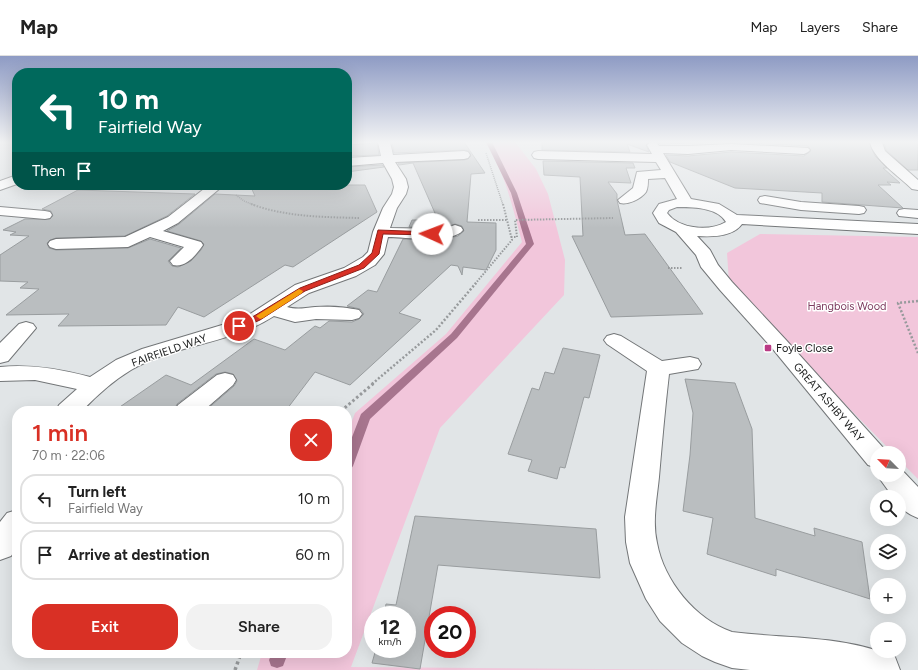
<!DOCTYPE html>
<meta charset="utf-8">
<style>
:root{--surface:#fff;--page:#f2f2f2;--text:#222;--muted:#767676;--line:#e0e0e0;--accent:#d93025}
body{margin:0;font-family:Figtree,sans-serif;background:var(--page);color:var(--text);height:100vh;display:flex;flex-direction:column;font-size:15px;white-space:nowrap}
*{box-sizing:border-box;margin:0}
p{font-size:13px;color:var(--muted)}
.icon{flex:none;width:22px;height:22px;fill:none;stroke:currentColor;stroke-width:2;stroke-linecap:round;stroke-linejoin:round}
.map{position:relative;flex:1;overflow:hidden}
.side{position:absolute;left:12px;top:350px;width:340px;height:252px;display:flex;flex-direction:column;background:var(--surface);border-radius:16px;box-shadow:0 4px 16px #0002}
.side>*{flex:none}
.top-card{position:absolute;left:12px;top:12px;width:340px;height:122px;border-radius:16px;box-shadow:0 4px 16px #0002;background:#00695c;color:#fff;overflow:hidden}
.needle{width:26px;rotate:294deg}
.fabs{position:absolute;left:870px;top:390px;display:grid;gap:8px}
.fabs a{display:grid;place-items:center;width:36px;height:36px;border-radius:50%;background:var(--surface);box-shadow:0 4px 16px #0002;font-size:20px}
.speed{position:absolute;left:364px;top:550px;display:flex;gap:8px;font-size:20px;font-weight:700;text-align:center}
.speed>*{display:grid;place-content:center;width:52px;height:52px;border-radius:50%;background:var(--surface);box-shadow:0 4px 16px #0002;line-height:1}
.speed small{font-size:10px;font-weight:400}
.speed .limit{border:6px solid #d22;background:#fff;color:#111}
.pin{position:absolute;display:grid;place-items:center;width:34px;height:34px;color:#fff;margin:-17px;border:2px solid #fff;border-radius:50%;box-shadow:0 1px 4px #0007}
.me{position:absolute;width:44px;margin:-22px;rotate:272deg;stroke-linejoin:round;filter:drop-shadow(0 0 3px #0008)}
.turn{display:flex;align-items:center;gap:14px;height:84px;padding:0 20px;font-size:18px}
.turn .icon{width:52px;height:52px;stroke-width:2.5}
.turn b{display:block;font-size:28px;line-height:34px}
.then{display:flex;align-items:center;height:38px;padding:0 20px;background:#0003;gap:8px;font-size:15px}
.round{display:grid;place-items:center;flex:none;width:42px;height:42px;border-radius:16px;background:var(--page)}
.headline{display:flex;align-items:center;justify-content:space-between;height:68px;padding:0 20px}
h1{font-size:24px;font-weight:600;line-height:30px;color:var(--accent)}
.button{display:flex;gap:8px;margin-top:auto;padding:8px 20px}
.button a{flex:1;height:46px;border-radius:16px;background:var(--accent);color:#fff;font-size:16px;font-weight:600;line-height:46px;text-align:center}
.button a+a{background:var(--page);color:var(--text)}
ul{padding:0;list-style:none}
li{display:flex;align-items:center;gap:12px;height:50px;margin:0 8px 6px;padding:0 12px;border:2px solid var(--line);border-radius:16px}
li div{flex:1}
li b{display:block;font-size:15px}
li em{font-style:normal}
header{display:flex;align-items:center;gap:24px;box-sizing:border-box;height:56px;padding:0 20px;background:var(--surface);border-bottom:1px solid var(--line)}
header strong{font-size:19px}
nav{display:flex;gap:22px;margin-inline-start:auto;font-size:14px}
.map>svg:first-child{display:block}
.green{fill:#f2c6db}
.lines{fill:none;stroke-linecap:round;stroke-linejoin:round}
.stream{fill:#a7758e;fill-rule:evenodd}
.building{fill:#babec0;stroke:#999d9f}
.minor-casing{stroke:#737678;stroke-width:2}
.path-far4{stroke:#979a9c;stroke-width:1.5;stroke-dasharray:1 1;stroke-linecap:butt}
.path-far3{stroke:#979a9c;stroke-width:2;stroke-dasharray:1.5 1.5;stroke-linecap:butt}
.path-far2{stroke:#979a9c;stroke-width:2.5;stroke-dasharray:2 2;stroke-linecap:butt}
.path-far1{stroke:#979a9c;stroke-width:3;stroke-dasharray:2.5 2.5;stroke-linecap:butt}
.path{stroke:#979a9c;stroke-width:3.5;stroke-dasharray:3 3;stroke-linecap:butt}
.minor{fill:#fff;fill-rule:evenodd}
.route{fill:#d93025;stroke:#8d1f18}
.slow{fill:#f59e0b}
.poi-dot{fill:#ba3a85;stroke:#fff;stroke-width:1.5}
.labels{text-anchor:middle;stroke-width:3;stroke-linejoin:round;paint-order:stroke}
.park-label{font-size:11px;fill:#7d3b5f;stroke:#fff}
.poi-label{font-size:11px;fill:#1a1c1c;stroke:#fff;text-anchor:start}
.street-label{font-size:11px;fill:#1a1c1c;stroke:#fff}
</style>
<header>
<strong>Map</strong>
<nav><a>Map</a><a>Layers</a><a>Share</a></nav>
</header>
<div class="map">
<svg width="918" height="614" viewBox="0 0 918 614">
<rect width="100%" height="100%" fill="#e1e5e7"/>
<!-- green -->
<path class="green" d="M485 86H515L536 113 548 138 565 204 564 239 440 372 351 611 718 614H257L262 597H347V378L355 357 446 278 522 186C513 153 505 115 485 86Z
M760 178 918 181V423L899 404V397H893L796 298 729 226 727 197Z"/>
<g class="lines">
<!-- stream -->
<path class="stream" d="M486 86H492L517 137 534 188 457 282 370 363 353 410 351 413 347 415V394L361 358 451 278 526 188 511 137Z
M272 597H288L283 610 277 612 271 610 269 604Z"/>
</g>
<!-- building -->
<path class="building" d="M392 86H464L485 117 471 118 467 166 496 167V194L486 214 463 211 462 219 458 210 451 209 399 257 421 264 350 329 315 316 287 353 280 352 278 355H205L234 330 237 325 233 318 225 316 216 318 177 348 174 355H114L166 319 191 329 254 283 285 294 315 270 320 272 329 265 352 266 359 263 364 258 360 253 347 250 368 234 377 236 403 183 439 184 458 180 464 175 462 170 455 168 443 172 409 171 412 164H438L413 107 399 109 398 107 464 104 468 103 471 100 469 95 464 94 394 97Z
M542 86H649L646 89 649 96 627 88 630 96 542 94Z
M658 86H869L875 100 887 112H883L900 127 887 126 891 129H878L903 152 822 146V137L735 132 670 106 666 99 688 100 731 96 804 100 811 95 808 90 731 86 660 88Z
M884 86H918V114H908L886 94Z
M377 87 379 99 347 100V89Z
M543 105 633 107 635 112H626L631 127 608 126 617 138V144L625 179 645 178 703 258 611 261 572 180H583L580 121 544 119Z
M382 109 384 111 347 116V111Z
M250 129H365L377 156 293 211 285 209 204 261 178 251 166 269 58 270 69 258 6 259 39 233 20 232 28 226 0 225V199L29 180 10 179 16 176 3 174 25 163H50L53 160 51 155 42 153 78 134 195 138 167 160 125 180 56 182 50 184 47 187 49 192 56 194 128 192 150 183 181 192 168 205 172 210 178 211 191 205 201 194 204 188 201 185 167 175 179 168 215 138 255 140Z
M563 292 600 299 589 342 584 341 565 412 560 411 557 423 528 415 532 404 508 398 532 332 539 334 545 316 554 318Z
M685 323 735 327 752 373 755 462 815 480 814 472 862 486 870 543 776 513V520L707 498 713 462 683 455 690 399 693 357Z
M415 460 596 473 600 522 438 509 420 613 372 607 376 593H407V559H384L386 548 396 549Z"/>
<g class="lines">
<!-- minor casing -->
<g class="minor-casing">
<path id="minor" d="M378 86H390L393 99 464 95 468 96 470 99 468 102 464 103 395 106 406 123 408 131 406 138 397 152 390 172 443 173 455 169 461 171 463 174C453 188 405 181 388 181L384 198 375 209 356 220 309 237 287 251C297 254 304 252 315 251 328 250 346 251 359 254L362 258 359 262 352 264 316 263 295 266 274 260C231 288 175 288 131 314 113 325 97 339 82 355H56L59 349 77 333 35 324 0 325V311C31 308 60 313 90 321L116 304 142 293 232 266 250 258 295 229 344 212 363 201 368 196 373 176 383 152 392 138 394 131 392 123 383 107 347 110V102L381 100Z
M651 86 657 87 659 90H688L731 88 808 92 810 94 808 96 804 98 731 94 688 98 663 97 691 143 719 148 737 159 918 168V178L742 168C733 181 711 181 697 180L710 194 718 209 732 226 786 284 886 395 887 397H877V412L868 409 772 292 720 234 701 211 696 199 676 176 659 167 653 157 659 148 677 143 665 122 648 123C648 127 648 132 646 136 641 143 628 149 620 147L618 144 633 132 637 116 661 114 656 106 538 103 534 102 532 99 534 96 538 95 652 98 647 89ZM677 151C692 151 717 151 726 166 709 176 679 173 667 157L669 154Z
M870 86H882L885 95 918 124V134L912 133C900 121 873 103 870 86Z
M17 119V128L0 134V125Z
M209 129H224L178 167 163 175 201 186 203 189C196 199 186 212 173 209L170 205 184 191 150 181 128 191 56 193 50 191 48 188 50 185 56 183 125 181 168 161Z
M765 140 801 146 859 150 864 151 866 154 864 157 859 158 801 154 760 147 758 144 760 141Z
M0 151 45 155 50 156 52 159 50 162 45 163 0 159Z
M904 153 918 154V162L899 160 897 157 899 154Z
M26 266 33 268 36 272 8 305 0 307V287L19 268Z
M614 278 621 280 662 305 690 301 698 303 701 308 698 313 669 318C665 352 662 386 659 421 657 442 652 465 657 487 664 525 695 563 732 576 787 583 843 579 895 601L900 614H750L732 612 715 606 702 600 682 587 660 565 646 543 630 507 626 486 625 461 647 315 607 288 604 284 607 280Z
M225 317 233 319 236 324 233 329 203 355H175L178 349 217 319Z
M899 411 918 431V462C908 458 899 453 899 441H893L877 419H899Z
M17 454V491L11 500 0 504V466L7 457Z"/>
</g>
<!-- path-far4 -->
<path class="path-far4" d="M486 97 503 149
M236 139 244 145 254 149"/>
<!-- path-far3 -->
<path class="path-far3" d="M251 148C285 161 324 161 359 162
M478 164H507
M511 181H517L515 164 613 162
M668 212H682
M475 228 512 184 503 148"/>
<!-- path-far2 -->
<path class="path-far2" d="M918 245 898 247 918 297
M372 328 436 274 476 227"/>
<!-- path-far1 -->
<path class="path-far1" d="M341 355 374 327"/>
<!-- path -->
<path class="path" d="M235 614 241 597"/>
<!-- minor -->
<use href="#minor" class="minor"/>
</g>
<!-- sky -->
<linearGradient id="sky" x2="0" y2="1"><stop stop-color="#8e9bc4"/><stop offset="0.5" stop-color="#f2f3f4"/><stop offset="1" stop-color="#f2f3f4" stop-opacity="0"/></linearGradient>
<rect width="918" height="172" fill="url(#sky)"/>
<!-- route -->
<path class="route" d="M378 174 432 176 435 178 432 179 383 178 379 198 364 212 305 235 260 264 242 272H236L235 270 254 260 300 232 359 209 372 197Z"/>
<!-- slow -->
<path class="slow" d="M299 233 303 235 302 237 263 262 260 263 256 260Z"/>
<!-- markers -->
<rect class="poi-dot" x="764" y="288" width="8" height="8" rx="2"/>
<g class="labels">
<!-- park labels -->
<g class="park-label">
<text x="847" y="254">Hangbois Wood</text>
</g>
<!-- poi labels -->
<g class="poi-label">
<text x="776" y="296">Foyle Close</text>
</g>
<!-- street labels -->
<g class="street-label">
<text transform="translate(169 294) rotate(-19)" y="4">FAIRFIELD WAY</text>
<text transform="translate(829 346) rotate(49)" y="4">GREAT ASHBY WAY</text>
</g>
</g>
</svg>
<div class="fabs">
<a><svg class="needle" viewBox="-14 -14 28 28"><path d="M0-13l5 13h-10z" fill="#e53935"/><path d="M0 13l5-13h-10z" fill="#767676"/></svg></a>
<a><svg class="icon" aria-label="search" viewBox="0 0 24 24"><circle cx="10" cy="10" r="6"/><path d="M15 15l6 6"/></svg></a>
<a><svg class="icon" aria-label="layers" viewBox="0 0 24 24"><path d="M12 4l9 5-9 5-9-5zM3 14l9 5 9-5"/></svg></a>
<a>+</a>
<a>−</a>
</div>
<div class="speed"><div>12<small>km/h</small></div><div class="limit">20</div></div>
<div class="pin" style="left:239px;top:270px;background:#d93025"><svg class="icon" aria-label="arrive" viewBox="0 0 24 24"><path d="M6 21V4h12l-3 4 3 4H6"/></svg></div>
<svg class="me" style="left:432px;top:178px" viewBox="-20 -20 40 40"><circle r="19" fill="#fff"/><path d="M0-13L10 11 0 6-10 11z" fill="#d93025"/></svg>
<div class="top-card">
<div class="turn"><svg class="icon" aria-label="left" viewBox="0 0 24 24"><path d="M17 20v-9H6M10 6l-5 5 5 5"/></svg><div><b>10 m</b>Fairfield Way</div></div>
<div class="then">Then<svg class="icon" aria-label="arrive" viewBox="0 0 24 24"><path d="M6 21V4h12l-3 4 3 4H6"/></svg></div>
</div>
<section class="side">
<div class="headline"><div><h1>1 min</h1><p>70 m · 22:06</p></div><a class="round" style="background:#d93025;color:#fff"><svg class="icon" aria-label="close" viewBox="0 0 24 24"><path d="M6 6l12 12M18 6L6 18"/></svg></a></div>
<ul>
<li><svg class="icon" aria-label="left" viewBox="0 0 24 24"><path d="M17 20v-9H6M10 6l-5 5 5 5"/></svg><div><b>Turn left</b><p>Fairfield Way</p></div><em>10 m</em></li>
<li><svg class="icon" aria-label="arrive" viewBox="0 0 24 24"><path d="M6 21V4h12l-3 4 3 4H6"/></svg><div><b>Arrive at destination</b></div><em>60 m</em></li>
</ul>
<div class="button"><a>Exit</a><a>Share</a></div>
</section>
</div>
